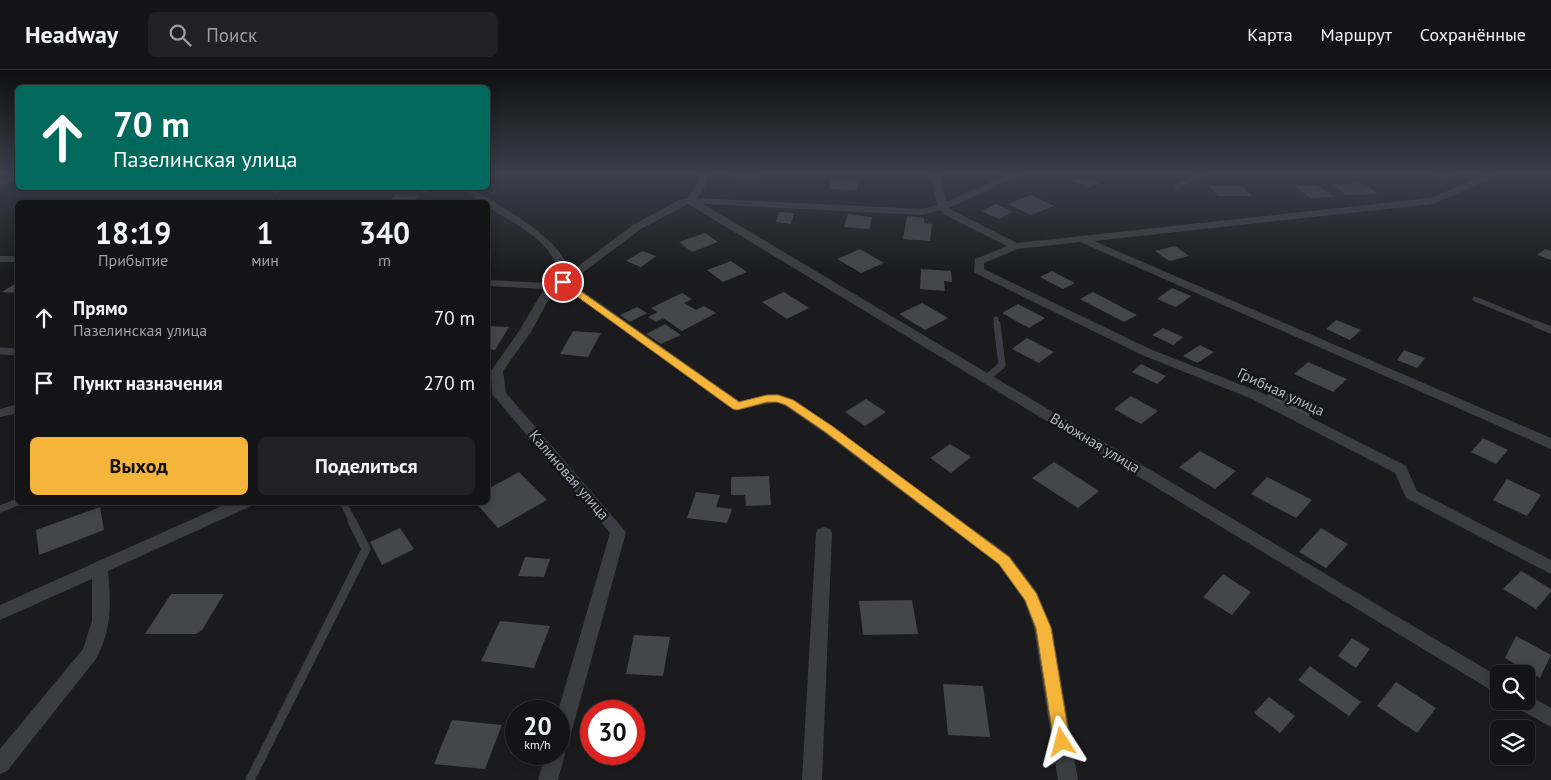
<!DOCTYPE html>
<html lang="ru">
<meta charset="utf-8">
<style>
:root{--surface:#141416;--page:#212123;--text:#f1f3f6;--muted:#9d9ea1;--line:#333335;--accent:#f5b53b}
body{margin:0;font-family:"PT Sans",sans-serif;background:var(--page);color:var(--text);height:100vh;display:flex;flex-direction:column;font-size:19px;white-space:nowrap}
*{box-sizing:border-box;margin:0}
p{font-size:16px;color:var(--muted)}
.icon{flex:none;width:28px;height:28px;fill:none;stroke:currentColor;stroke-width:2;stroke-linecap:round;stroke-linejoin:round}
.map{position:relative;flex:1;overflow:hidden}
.details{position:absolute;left:15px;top:130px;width:475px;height:305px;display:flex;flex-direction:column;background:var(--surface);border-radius:8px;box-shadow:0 2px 12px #0003,0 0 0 1px var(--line)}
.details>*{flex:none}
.guide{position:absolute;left:15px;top:15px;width:475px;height:105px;border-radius:8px;box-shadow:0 2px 12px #0003,0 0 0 1px var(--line);background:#00695c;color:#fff;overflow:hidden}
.tools{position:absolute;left:1490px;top:595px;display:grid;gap:10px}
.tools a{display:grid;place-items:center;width:45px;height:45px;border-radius:8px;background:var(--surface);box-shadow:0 2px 12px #0003,0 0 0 1px var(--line);font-size:25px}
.speed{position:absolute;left:505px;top:630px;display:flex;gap:10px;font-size:25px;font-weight:700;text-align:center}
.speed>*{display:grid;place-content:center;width:65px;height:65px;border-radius:50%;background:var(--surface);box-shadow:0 2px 12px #0003,0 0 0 1px var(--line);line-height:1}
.speed small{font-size:12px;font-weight:400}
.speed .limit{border:8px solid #d22;background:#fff;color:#111}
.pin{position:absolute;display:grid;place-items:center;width:42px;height:42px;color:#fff;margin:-21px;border:2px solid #fff;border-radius:50%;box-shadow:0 1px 5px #0007}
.me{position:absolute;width:55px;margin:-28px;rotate:351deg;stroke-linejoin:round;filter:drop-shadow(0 0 4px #0008)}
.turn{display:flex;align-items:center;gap:18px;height:105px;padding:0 15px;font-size:22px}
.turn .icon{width:65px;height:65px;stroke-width:2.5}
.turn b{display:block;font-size:35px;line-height:42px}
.eta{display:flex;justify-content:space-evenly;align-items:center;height:85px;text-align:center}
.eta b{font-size:30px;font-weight:800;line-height:35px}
.action{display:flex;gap:10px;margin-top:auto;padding:10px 15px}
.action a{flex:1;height:58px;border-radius:8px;background:var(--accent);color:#111;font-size:20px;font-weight:800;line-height:58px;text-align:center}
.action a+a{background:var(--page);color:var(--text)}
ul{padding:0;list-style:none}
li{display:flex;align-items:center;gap:15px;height:65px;padding:0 15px}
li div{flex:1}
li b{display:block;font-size:19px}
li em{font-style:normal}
header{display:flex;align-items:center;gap:30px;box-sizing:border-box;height:70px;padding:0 25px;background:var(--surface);border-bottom:1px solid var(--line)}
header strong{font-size:24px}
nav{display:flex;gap:28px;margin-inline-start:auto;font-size:18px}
.search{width:350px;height:45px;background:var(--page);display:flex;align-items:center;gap:12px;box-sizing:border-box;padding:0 18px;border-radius:8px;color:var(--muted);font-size:19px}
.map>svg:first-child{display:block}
.building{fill:#45464a}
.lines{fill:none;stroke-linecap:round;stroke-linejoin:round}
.service-far2{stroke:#3c3d42;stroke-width:5}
.service-far1{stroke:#3c3d42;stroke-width:7}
.service{stroke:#3c3d42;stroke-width:9}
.minor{fill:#3c3d42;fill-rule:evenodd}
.route{fill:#f5b53b;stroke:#9f7626}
.labels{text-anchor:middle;stroke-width:5;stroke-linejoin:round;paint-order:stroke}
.street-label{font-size:15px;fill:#adb2bd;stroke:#161618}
</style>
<header>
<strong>Headway</strong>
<div class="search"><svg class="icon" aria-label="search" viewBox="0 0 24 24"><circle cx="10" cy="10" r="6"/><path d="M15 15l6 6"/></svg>Поиск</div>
<nav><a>Карта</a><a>Маршрут</a><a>Сохранённые</a></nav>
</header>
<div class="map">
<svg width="1551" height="710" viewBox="0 0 1551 710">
<rect width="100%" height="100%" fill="#1b1b1d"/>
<!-- building -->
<path class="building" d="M736 104H759L757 110 733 108Z
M1429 104H1444L1453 106 1449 110Z
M1082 106 1100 113 1089 118 1072 111Z
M831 110 858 112 857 120 830 119Z
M1364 113 1378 124 1346 125 1333 114Z
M1317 115 1334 127 1310 128 1294 116Z
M1209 116H1242L1251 126H1218Z
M272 118H293L275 123Z
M417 118H440L424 123Z
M396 125 418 126 412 132H388Z
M1031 125 1054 136 1031 145 1008 134Z
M996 134 1013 142 999 149 982 141Z
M779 142 794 143 791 154 776 152Z
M848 144 872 147 869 159 844 157Z
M907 146 924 148V153L932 154 930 171 903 169Z
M705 163 718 172 692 182 679 172Z
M1175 176 1189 186 1169 191 1155 181Z
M860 179 884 193 861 203 837 189Z
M1545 179 1551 181V190L1537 185Z
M642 181 656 186 641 197 626 191Z
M731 191 747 202 723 212 707 200Z
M921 199 951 201 952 212 944 211 945 221 920 219Z
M1052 201 1075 213 1063 219 1040 207Z
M18 212V223L2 222Z
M1172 218 1191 226 1176 237 1157 229Z
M784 222 809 238 787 249 762 232Z
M1093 222 1137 245 1124 252 1080 229Z
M682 223 692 229 684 233 696 240 704 236 716 243 682 261 663 248 656 252 648 247 658 242 651 238Z
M922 233 948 248 925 260 899 244Z
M1018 234 1045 248 1029 258 1002 243Z
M637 237 647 243 630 252 620 245Z
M1336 250 1361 260 1350 270 1326 259Z
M665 254 681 265 661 274 646 264Z
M488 256 509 257 495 280 488 279Z
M1163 258 1183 267 1173 275 1152 265Z
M573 261 601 263 588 287 560 284Z
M1027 268 1054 282 1039 293 1012 279Z
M1200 275 1214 282 1197 293 1183 286Z
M1404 280 1425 288 1417 298 1397 290Z
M1308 292 1347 309 1333 322 1294 304Z
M1141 294 1166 306 1157 314 1132 302Z
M1276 318 1317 338 1305 349 1264 328Z
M1131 326 1158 341 1141 354 1114 339Z
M866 329 886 342 865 356 845 342Z
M1483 368 1508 380 1496 394 1471 382Z
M950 374 971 387 951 403 930 388Z
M1200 381 1236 401 1215 419 1179 397Z
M1054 392 1099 421 1078 438 1032 408Z
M519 402 547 430 498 458 475 432H488V419Z
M769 406 771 435 746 436 745 425H731V407Z
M1267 407 1312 430 1296 448 1251 424Z
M1507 409 1541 425 1527 446 1493 430Z
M696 422 720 425 716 437 732 439 727 453 687 448Z
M100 437 104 460 39 485 36 460Z
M400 458 414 479 382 495 370 472Z
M1321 458 1348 474 1326 498 1299 482Z
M525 487 550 489 544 507 518 506Z
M1521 501 1551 519V522L1536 539 1503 519Z
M1223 504 1251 522 1232 545 1203 527Z
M171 524H224L202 560 196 564H145Z
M912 530 918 564 863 565 859 531Z
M500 551 550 556 534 598 481 591Z
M634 565 670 567 663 606 626 604Z
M1516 566 1551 585 1540 608 1505 588Z
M1352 568 1370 579 1356 598 1338 586Z
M1310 596 1361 632 1349 646 1298 610Z
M1396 612 1436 638 1417 663 1377 636Z
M943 614 983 616 990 667 948 665Z
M1269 627 1295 646 1280 663 1254 643Z
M452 650 502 655 485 699 434 694Z"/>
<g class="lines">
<!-- service-far2 -->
<path class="service-far2" d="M1177 117 1202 104
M1475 229 1539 255
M996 249 997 255"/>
<!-- service-far1 -->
<path class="service-far1" d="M1536 254 1551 260
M0 281 18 282
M987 308 1002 295 997 254
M343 432 353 452
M0 439 18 432"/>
<!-- service -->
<path class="service" d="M250 710 366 479 352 451"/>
<!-- minor -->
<path class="minor" d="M700 104H709L704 119 697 128 922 139 937 135 931 104H940L946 132 1010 104H1021L1020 106 948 138 1017 173 1431 128 1486 104H1497L1496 106 1433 134 1094 171 1551 368V379L1080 172 1018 179 984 193V199L1150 279 1262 323 1406 396 1417 421 1551 490V503H1549L1406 428 1395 403 1252 329 1142 285 975 203 974 201 975 189 1007 176 943 144 940 140 922 145 703 134 1499 607V625L688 134 641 159 570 212 739 331 778 324 795 330 1010 486 1037 522 1052 558 1078 710H1058L1034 558 1024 530 998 494 823 362 785 336 777 332 737 340 732 339 562 216 555 218 531 262 503 301 506 323 626 462 569 671 566 677 563 679 565 684 558 710H538L545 684H559L558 641 610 463 492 324 491 301 519 261 544 219 488 216V210L550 213 558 210C561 174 513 154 488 137V132H481L460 118H471C497 135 565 169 569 203L633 155 679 130 687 129 694 119Z
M18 106V112L0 115V109Z
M0 186H18V192H0Z
M18 334V343L0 347V339Z
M231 432H253L251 436 108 501C111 536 112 558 96 589L7 701 0 704V679L83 579 92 551V509L0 550V535Z
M824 457 830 459 832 463 822 710H802L816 463 818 459Z
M1526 624 1551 638V657L1515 637 1513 631H1526Z"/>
</g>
<!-- sky -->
<linearGradient id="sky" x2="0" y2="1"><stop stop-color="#0f0f10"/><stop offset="0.51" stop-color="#393f4c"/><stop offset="1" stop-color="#393f4c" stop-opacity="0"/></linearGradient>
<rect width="1551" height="203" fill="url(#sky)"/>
<!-- route -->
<path class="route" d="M563 209 739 332 767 325H778L793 330 832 356 1009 487 1036 523 1051 558 1070 672 1067 678 1062 680 1056 678 1054 672 1036 558 1025 530 999 494 824 361 786 335 777 332H767L737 340 733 339 560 214V210Z"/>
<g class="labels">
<!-- street labels -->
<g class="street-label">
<text transform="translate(1281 322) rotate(25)" y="5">Грибная улица</text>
<text transform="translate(1095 373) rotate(31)" y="5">Вьюжная улица</text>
<text transform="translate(569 405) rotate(49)" y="5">Калиновая улица</text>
</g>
</g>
</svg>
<div class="tools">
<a><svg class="icon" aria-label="search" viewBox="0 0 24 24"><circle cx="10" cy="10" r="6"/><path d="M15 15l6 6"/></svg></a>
<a><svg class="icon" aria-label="layers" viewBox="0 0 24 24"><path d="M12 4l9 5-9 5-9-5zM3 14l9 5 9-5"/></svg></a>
</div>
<div class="speed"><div>20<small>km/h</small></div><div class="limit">30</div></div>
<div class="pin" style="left:563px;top:212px;background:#d93025"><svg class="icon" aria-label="arrive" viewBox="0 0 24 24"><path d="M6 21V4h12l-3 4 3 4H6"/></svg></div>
<svg class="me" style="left:1062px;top:672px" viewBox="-20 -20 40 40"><path d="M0-17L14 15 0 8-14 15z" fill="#f5b53b" stroke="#fff" stroke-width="4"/></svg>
<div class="guide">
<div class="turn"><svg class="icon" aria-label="ahead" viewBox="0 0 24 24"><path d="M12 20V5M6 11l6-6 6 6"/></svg><div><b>70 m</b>Пазелинская улица</div></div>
</div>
<section class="details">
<div class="eta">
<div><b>18:19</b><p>Прибытие</p></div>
<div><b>1</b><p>мин</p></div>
<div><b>340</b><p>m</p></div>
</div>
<ul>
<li><svg class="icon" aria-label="ahead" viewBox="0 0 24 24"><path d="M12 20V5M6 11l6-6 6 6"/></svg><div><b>Прямо</b><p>Пазелинская улица</p></div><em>70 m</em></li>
<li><svg class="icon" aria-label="arrive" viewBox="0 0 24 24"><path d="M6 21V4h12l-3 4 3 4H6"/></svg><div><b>Пункт назначения</b></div><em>270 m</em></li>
</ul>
<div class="action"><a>Выход</a><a>Поделиться</a></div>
</section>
</div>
